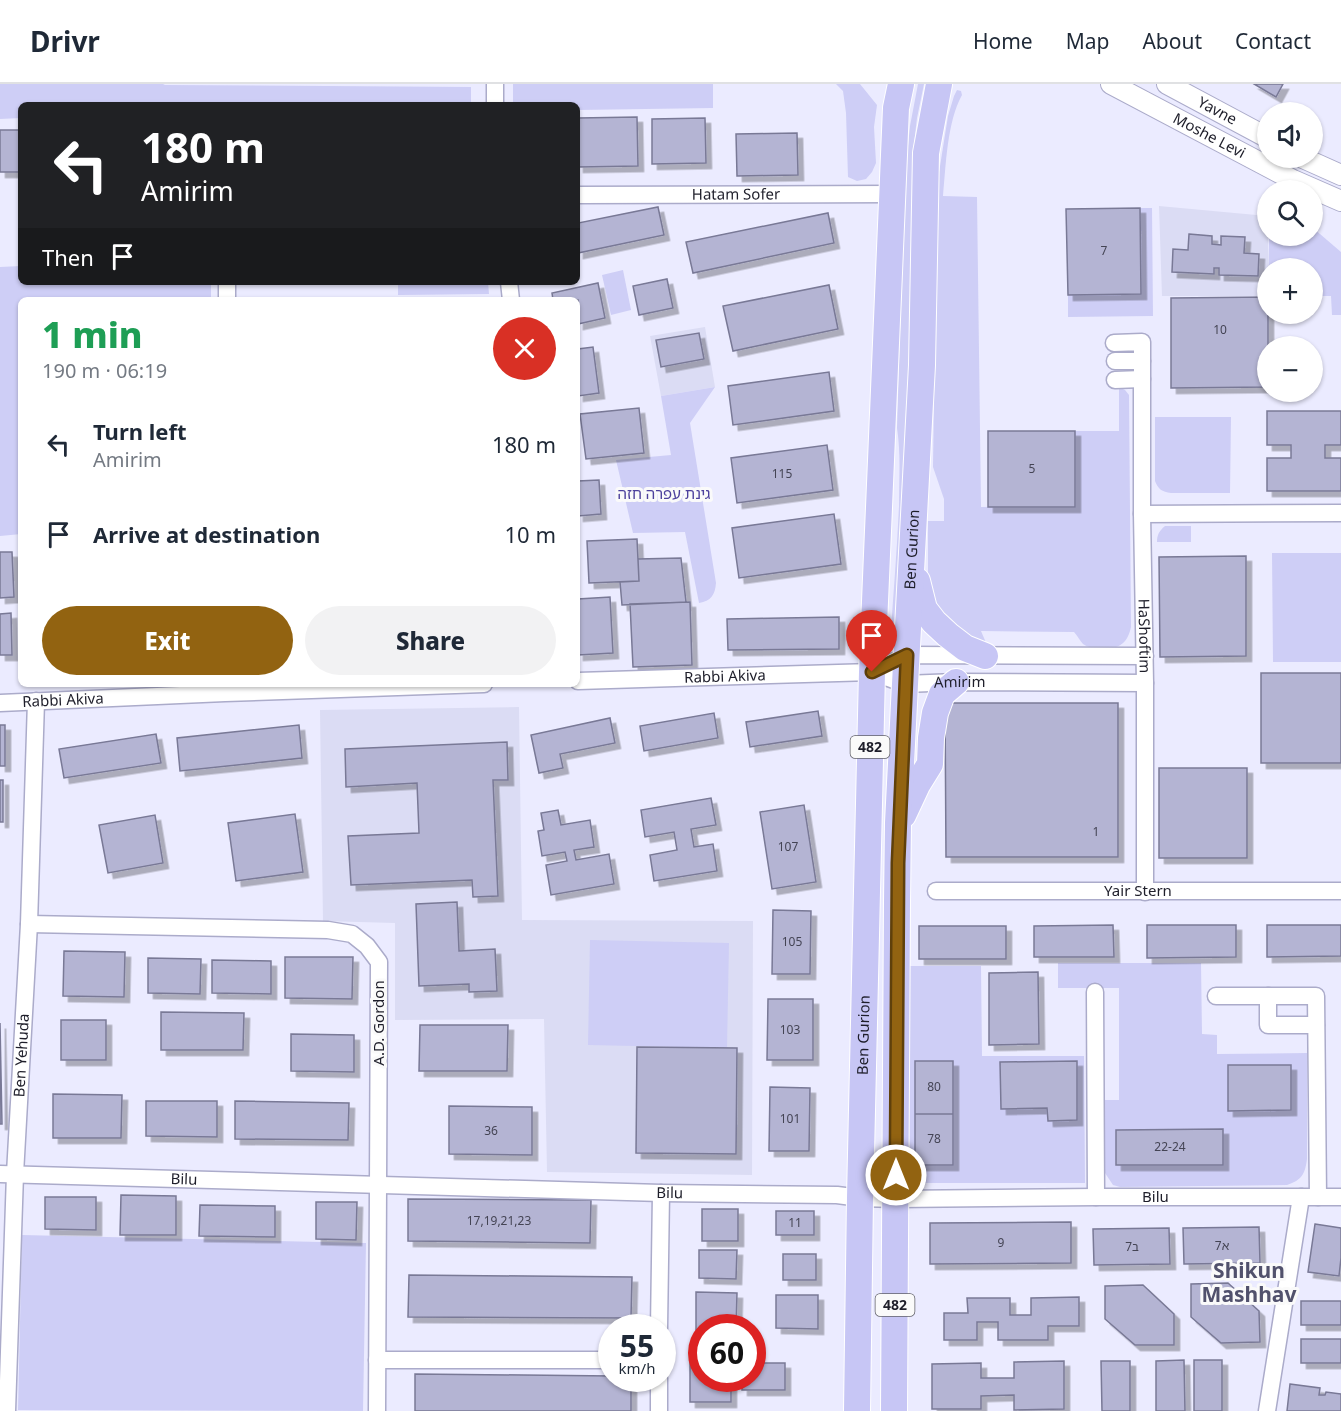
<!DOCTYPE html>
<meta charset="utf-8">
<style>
:root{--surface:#fff;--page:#f2f2f3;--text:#1f2937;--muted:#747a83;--line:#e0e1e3;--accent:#926311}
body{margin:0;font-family:"Noto Sans","Noto Sans Hebrew",sans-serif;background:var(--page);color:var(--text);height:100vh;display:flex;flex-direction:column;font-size:22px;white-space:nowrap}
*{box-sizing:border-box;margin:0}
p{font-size:20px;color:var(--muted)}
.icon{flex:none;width:33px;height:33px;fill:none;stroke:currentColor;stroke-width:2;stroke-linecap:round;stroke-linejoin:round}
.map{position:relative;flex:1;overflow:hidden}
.details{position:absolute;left:18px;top:213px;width:562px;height:390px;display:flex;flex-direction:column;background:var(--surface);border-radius:9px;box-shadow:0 2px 4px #0004}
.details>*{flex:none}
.banner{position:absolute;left:18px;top:18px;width:562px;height:183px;border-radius:9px;box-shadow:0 2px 4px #0004;background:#202124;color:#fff;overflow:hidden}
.buttons{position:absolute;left:1257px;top:18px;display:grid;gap:12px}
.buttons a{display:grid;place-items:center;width:66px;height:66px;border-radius:50%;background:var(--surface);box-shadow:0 2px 4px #0004;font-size:30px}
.speed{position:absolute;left:598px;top:1230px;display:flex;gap:12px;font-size:30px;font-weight:700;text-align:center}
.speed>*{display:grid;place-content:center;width:78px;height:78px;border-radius:50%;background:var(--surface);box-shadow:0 2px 4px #0004;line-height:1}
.speed small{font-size:15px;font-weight:400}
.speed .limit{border:9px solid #d22;background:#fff;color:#111}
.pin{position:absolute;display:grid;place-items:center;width:51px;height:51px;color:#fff;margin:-62px -26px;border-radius:50% 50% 50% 0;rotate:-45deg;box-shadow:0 0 6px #0007}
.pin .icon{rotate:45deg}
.me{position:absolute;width:66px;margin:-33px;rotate:0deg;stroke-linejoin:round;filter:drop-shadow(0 0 4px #0008)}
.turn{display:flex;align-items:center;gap:21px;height:126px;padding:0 24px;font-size:27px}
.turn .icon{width:78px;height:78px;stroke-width:2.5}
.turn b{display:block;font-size:42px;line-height:51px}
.then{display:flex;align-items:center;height:57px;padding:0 24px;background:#0003;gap:12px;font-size:22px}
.round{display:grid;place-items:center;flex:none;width:63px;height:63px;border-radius:32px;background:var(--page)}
.overview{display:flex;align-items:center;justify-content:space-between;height:102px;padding:0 24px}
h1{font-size:36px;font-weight:800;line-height:45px;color:#1e9e55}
.action{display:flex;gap:12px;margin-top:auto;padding:12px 24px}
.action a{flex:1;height:69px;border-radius:36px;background:var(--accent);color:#fff;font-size:24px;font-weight:800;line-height:69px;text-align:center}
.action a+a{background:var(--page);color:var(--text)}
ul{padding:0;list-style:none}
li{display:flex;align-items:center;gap:18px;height:90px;padding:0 24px}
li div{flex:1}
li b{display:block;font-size:22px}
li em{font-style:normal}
header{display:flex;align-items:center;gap:36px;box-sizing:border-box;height:84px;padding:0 30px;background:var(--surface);border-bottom:2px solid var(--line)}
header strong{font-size:28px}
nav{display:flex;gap:33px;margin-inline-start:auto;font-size:21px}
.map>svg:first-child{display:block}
.built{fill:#dbdcf4}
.green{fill:#cecef6;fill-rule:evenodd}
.building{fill:#b4b4d3;stroke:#797996;stroke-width:1.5;filter:url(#shadow)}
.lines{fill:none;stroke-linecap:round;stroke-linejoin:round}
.minor-casing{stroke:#ababca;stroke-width:19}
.tertiary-casing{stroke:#ababca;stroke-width:22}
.primary-casing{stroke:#fff;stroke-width:28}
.minor{stroke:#fff;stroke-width:16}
.tertiary{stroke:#fff;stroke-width:20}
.primary{stroke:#c7c6f5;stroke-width:26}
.route-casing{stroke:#5f400b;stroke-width:15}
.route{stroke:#926311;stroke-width:10}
.labels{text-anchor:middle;stroke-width:6;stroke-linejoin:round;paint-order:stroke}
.number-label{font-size:12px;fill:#444454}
.shield{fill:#fafafa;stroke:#606068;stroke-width:1.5}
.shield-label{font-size:14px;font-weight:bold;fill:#1e1e2a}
.street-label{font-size:15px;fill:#1e1e2a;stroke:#fafafa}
.park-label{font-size:15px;fill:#4c409d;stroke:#fafafa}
.district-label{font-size:21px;font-weight:bold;fill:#51516c;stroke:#fafafa}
</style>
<header>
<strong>Drivr</strong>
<nav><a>Home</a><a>Map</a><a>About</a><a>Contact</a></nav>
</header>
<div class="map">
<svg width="1341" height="1327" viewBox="0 0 1341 1327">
<defs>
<filter id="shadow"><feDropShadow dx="5.5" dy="5.5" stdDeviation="0" flood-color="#0004"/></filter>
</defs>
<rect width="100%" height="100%" fill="#ebebff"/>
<!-- built -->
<path class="built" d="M1159 122 1267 132 1269 184H1268L1267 212H1162Z
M705 243 715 303 661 312 650 252Z
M519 623 522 836 753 837 752 1091 547 1088 544 935 395 936V839L323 837 320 626Z"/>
<!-- green -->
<path class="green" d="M0 0H163L165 1 471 3V21L240 20 237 21H21V34L0 35Z
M513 0H713V24L578 26V21H513Z
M836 0H860L877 21 874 43 876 79 872 88 866 95 857 97 848 93 846 29 843 7Z
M918 0H924L917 34 912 77 914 103V207L894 564 890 560C893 514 897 468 899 422 899 396 901 370 897 344L905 92 910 42Z
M957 6 961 7 962 11C947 38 946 81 943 112L977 113 981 423 1075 422V347H1119V303L1125 306 1129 311 1131 543C1127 562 1116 566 1098 564 1093 564 1087 563 1083 560 1080 557 1077 551 1074 548L981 547 987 561 955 548 928 508V437H944V415L933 383 937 101 948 32 954 12Z
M1140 124H1152L1153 232 1068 233V211L1141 210Z
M1313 144 1341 168V231H1332L1331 212H1313L1312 184H1269V152H1312Z
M21 182V198H211V216H21V450L0 452V183Z
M623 186 631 226 611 231 602 191Z
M398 198H488L489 210 398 211Z
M715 303 690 339 716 499C715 511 711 517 699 519L685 448 633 449 616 376 671 371 661 312Z
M1155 333H1231L1230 409H1171C1162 408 1158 405 1155 397Z
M1165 442H1191V458H1157C1157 451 1159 447 1165 442Z
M1272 469H1341V578H1273Z
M590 856 729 859 727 964 588 961Z
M1058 879H1201L1202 950 1217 951V970L1307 969V1075C1305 1090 1302 1096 1287 1101L1120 1103 1113 1101 1105 1089V1016H1119V904H1058ZM1290 981 1291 1026 1228 1027V981ZM1223 1045V1081H1116V1046Z
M907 882H981L982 972H1084L1085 1099H909Z
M22 1151 366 1159 363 1327 18 1326Z"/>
<!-- building -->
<path class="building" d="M1254 0H1283L1276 13Z
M637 33 638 82 578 83V34Z
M705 34 706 79 652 80V35Z
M0 46H21V83H19V88H0Z
M797 49 798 91 737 92 736 50Z
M658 123 664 151 578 169V139Z
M1140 124 1141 210 1068 211 1066 125Z
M828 129 834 159 693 189 686 158Z
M1189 150 1212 152V160L1221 161V152L1245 153 1244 169 1259 170 1258 192 1219 191V184H1214V190L1172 188 1173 165 1188 166Z
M667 195 673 224 639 231 633 202Z
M598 199 605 234 578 240V216H553L552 209Z
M829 201 838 245 733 267 723 222Z
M1268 213V303L1171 304V214Z
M699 249 704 275 661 283 656 256Z
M593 263 599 309 578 312V265Z
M829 288 834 327 733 341 728 302Z
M639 324 644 369 586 375 580 330Z
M1267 327H1341V361H1325V374H1341V407H1267V374H1291V361H1267Z
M988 347H1075V423H988Z
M827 361 833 406 737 419 731 374Z
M599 396 601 430 578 432V397Z
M834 430 841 480 739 494 732 444Z
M637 455 639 497 589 499 587 457Z
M0 468H12L14 513 0 514Z
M1246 472V572L1160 573 1159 473Z
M681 474 686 518 622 521 620 498 639 497 638 475Z
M610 513 613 569 578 571V515Z
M690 518 692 581 633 583 630 520Z
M11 529 12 571H0V530Z
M839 533V565L728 566 727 535Z
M1261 589H1341V679H1261Z
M945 619H1118V773H946Z
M818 627 822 652 750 663 746 638Z
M714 629 718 654 644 667 640 642Z
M610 634 615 659 560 670 563 684 539 689 531 651Z
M0 641H5V682H0Z
M299 641 302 674 180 687 177 654Z
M156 650 161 679 64 694 59 665Z
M507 658 508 696H493L498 812 473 813 472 796 351 801 348 752 419 749 417 699 346 703 345 665Z
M1159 684H1247V774H1159Z
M0 696H3V738H0Z
M711 714 716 741 691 745 694 763 713 760 717 787 654 797 650 771 677 766 674 748 645 753 641 726Z
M804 721 816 798 772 805 760 728Z
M558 726 561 741 590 736 594 763 574 766 576 776 609 770 614 800 551 811 546 781 567 777 565 768 542 772 538 747 544 746 541 729Z
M295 730 303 788 236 797 228 739Z
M155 731 163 779 108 789 99 741Z
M457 818 459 867 495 865 497 907 469 908V900L419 902 416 820Z
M773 826 811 827 810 890H772Z
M1113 841 1114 873H1034V842Z
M1147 841H1236V873L1147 874Z
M1267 841H1341V872L1267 873Z
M919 842H1006V875H919Z
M64 867 125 868 124 913 63 912Z
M285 873H353L352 915 285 914Z
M148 874 201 875 200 910 148 909Z
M212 876 271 877V910L212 909Z
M1038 888 1039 960 989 961V889Z
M768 915H813V976H767Z
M161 928 244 929 243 966H161Z
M61 936H106V976H61Z
M0 939 2 1040H0Z
M420 941H508L507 987H419Z
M291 950 354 951V988L291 987Z
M637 963 737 964 736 1070 636 1069Z
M915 977H953V1030H915Z
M1077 977V1036L1048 1037 1047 1024 1001 1025 1000 978Z
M1228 981H1291V1026L1228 1027Z
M770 1003 810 1004 809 1067H769Z
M53 1010 122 1011 121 1054H53Z
M146 1017H217V1053L146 1052Z
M235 1017 349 1019 348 1056 235 1055Z
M449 1022 532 1023V1071L449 1070Z
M915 1030H953V1081H915Z
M1223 1045V1081H1116V1046Z
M121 1111 176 1112V1151H120Z
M45 1113H96V1146L45 1145Z
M408 1115 591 1116 590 1159 408 1157Z
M316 1118H357L356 1156 316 1155Z
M200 1121 275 1122V1153L199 1152Z
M702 1125H738V1157H702Z
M776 1127H814V1151H776Z
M1071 1138V1179L930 1180V1139Z
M1315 1140 1341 1144V1174L1339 1192 1308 1188Z
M1259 1143 1260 1179 1184 1180 1183 1144Z
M1169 1144 1170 1180 1094 1181 1093 1145Z
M699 1166H737L736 1195 699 1194Z
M783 1170H816V1196H783Z
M409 1191 632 1193 631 1234 408 1233Z
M1228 1199 1259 1227 1260 1258 1221 1259 1191 1233V1200Z
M1143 1201 1174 1230V1261H1135L1105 1235V1202Z
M696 1208 737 1209 736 1244H702V1246H696Z
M776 1211H818V1245L776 1244Z
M1079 1213V1242H1048V1256H998V1238H977V1256H944V1229H968L967 1214H1010V1231H1031V1214Z
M1301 1217H1341V1241H1301Z
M1301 1255H1341V1279H1301Z
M1184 1276 1185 1327H1156V1277Z
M1194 1276H1222V1327H1194Z
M690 1277H702V1294H731V1318H690Z
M1064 1277V1325L1014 1326V1311L981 1312V1325H932V1280L981 1279V1294H1014V1278Z
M1101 1277H1130V1327H1102Z
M753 1279H785V1306H742V1294H753Z
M415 1290 612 1292V1294H631V1327H415Z
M1290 1300 1320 1304 1319 1311H1325L1326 1308 1341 1310V1327H1287Z"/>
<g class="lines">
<!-- minor casing -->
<g class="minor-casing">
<g id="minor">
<path d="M495 0V21"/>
<path id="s1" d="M578 111 893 110"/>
<path d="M227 198V216"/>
<path d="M509 198 511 216"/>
<path id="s2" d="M1114 259 1142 258V430L1145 599V808"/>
<path d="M1115 277H1142"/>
<path d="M1115 296 1142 295"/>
<path d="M1142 430 1341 429"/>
<path d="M872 588 907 571 1145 572"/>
<path id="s3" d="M578 597 872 588 905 600 956 598 1145 599"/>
<path id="s4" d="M0 619 225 609 484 600"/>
<path id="s5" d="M936 807H1341"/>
<path d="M29 840 328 846 352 850 367 862 379 878 377 1327"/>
<path d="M1095 908 1096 1113"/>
<path d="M1216 912H1316L1318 1113"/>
<path d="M1268 912V941H1316"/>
<path id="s6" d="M0 1090 661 1109 837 1111 860 1114 896 1115 1096 1113H1341"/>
<path d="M659 1244 661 1109"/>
<path d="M377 1276H612"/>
<path d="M659 1294V1327"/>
<path id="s7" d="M7 1327 15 1090 29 840 36 617"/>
<path d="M1267 1327 1301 1113"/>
</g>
</g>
<!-- tertiary casing -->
<g class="tertiary-casing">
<g id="tertiary">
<path id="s8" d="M1111 0 1293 96 1341 117"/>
<path id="s9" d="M1167 0 1268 54"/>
<path d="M1303 74 1341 91"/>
</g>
</g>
<!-- primary casing -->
<g class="primary-casing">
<g id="primary">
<path d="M917 497 924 525 934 538 948 551 965 564 985 572"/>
<path d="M903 731 917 701 930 680 931 654 935 629 942 610 956 598"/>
<path id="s10" d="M857 1327 860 1114 872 588 896 24 901 0"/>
<path id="s11" d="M894 1327 897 818 898 739 905 600 922 281 926 69 939 0"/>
</g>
</g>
<!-- minor -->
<use href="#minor" class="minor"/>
<!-- tertiary -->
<use href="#tertiary" class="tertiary"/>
<!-- primary -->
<use href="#primary" class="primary"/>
</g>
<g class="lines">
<!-- route casing -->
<g class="route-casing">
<path id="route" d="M872 588 907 571 898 779 896 1091"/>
</g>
<!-- route -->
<use href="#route" class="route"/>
</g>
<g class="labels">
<!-- number labels -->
<g class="number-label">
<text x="1104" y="171">7</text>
<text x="1220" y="250">10</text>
<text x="1032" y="389">5</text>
<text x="782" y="394">115</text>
<text x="1096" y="752">1</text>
<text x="788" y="767">107</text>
<text x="792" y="862">105</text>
<text x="790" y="950">103</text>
<text x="934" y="1007">80</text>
<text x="790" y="1039">101</text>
<text x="491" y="1051">36</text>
<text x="934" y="1059">78</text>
<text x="1170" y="1067">22-24</text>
<text x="499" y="1141">17,19,21,23</text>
<text x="795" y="1143">11</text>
<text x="1001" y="1163">9</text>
<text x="1222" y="1166">7א</text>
<text x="1132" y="1167">7ב</text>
</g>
<!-- shield labels -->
<g class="shield">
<rect x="850.5" y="652" width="39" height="22" rx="4.5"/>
<rect x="875.5" y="1210" width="39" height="22" rx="4.5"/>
</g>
<g class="shield-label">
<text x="870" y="668">482</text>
<text x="895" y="1226">482</text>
</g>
<!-- street labels -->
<g class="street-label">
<text dy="5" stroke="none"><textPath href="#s9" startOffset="57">Yavne</textPath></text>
<text dy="5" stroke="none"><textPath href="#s8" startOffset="111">Moshe Levi</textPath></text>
<text dy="5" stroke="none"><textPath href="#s1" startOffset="158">Hatam Sofer</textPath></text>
<text dy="5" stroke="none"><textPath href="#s11" startOffset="862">Ben Gurion</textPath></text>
<text dy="5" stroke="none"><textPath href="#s2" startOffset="322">HaShoftim</textPath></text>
<text dy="5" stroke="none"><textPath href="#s3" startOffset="147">Rabbi Akiva</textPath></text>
<text dy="5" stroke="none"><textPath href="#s3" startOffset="384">Amirim</textPath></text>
<text dy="5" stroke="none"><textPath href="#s4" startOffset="63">Rabbi Akiva</textPath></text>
<text dy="5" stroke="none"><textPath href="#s5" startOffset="202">Yair Stern</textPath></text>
<text transform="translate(379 939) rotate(-90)" y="5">A.D. Gordon</text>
<text dy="5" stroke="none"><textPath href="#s10" startOffset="376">Ben Gurion</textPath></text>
<text dy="5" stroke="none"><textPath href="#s7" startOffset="356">Ben Yehuda</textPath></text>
<text dy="5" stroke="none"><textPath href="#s6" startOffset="184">Bilu</textPath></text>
<text dy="5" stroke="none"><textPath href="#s6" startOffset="670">Bilu</textPath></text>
<text dy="5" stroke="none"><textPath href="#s6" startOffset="1156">Bilu</textPath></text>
</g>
<!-- park labels -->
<g class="park-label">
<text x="664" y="415">גינת עפרה חזה</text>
</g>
<!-- district labels -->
<g class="district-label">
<text x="1249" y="1194">Shikun<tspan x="1249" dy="24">Mashhav</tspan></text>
</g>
</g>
</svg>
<div class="buttons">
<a><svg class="icon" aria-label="sound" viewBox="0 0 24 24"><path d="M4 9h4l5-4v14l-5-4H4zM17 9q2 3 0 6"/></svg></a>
<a><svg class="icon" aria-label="search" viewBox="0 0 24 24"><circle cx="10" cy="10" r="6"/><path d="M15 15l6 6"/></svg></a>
<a>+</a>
<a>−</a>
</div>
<div class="speed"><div>55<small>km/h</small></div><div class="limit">60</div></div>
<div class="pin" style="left:872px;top:588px;background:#d93025"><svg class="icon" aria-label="arrive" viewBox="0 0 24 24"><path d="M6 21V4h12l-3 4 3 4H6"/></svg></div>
<svg class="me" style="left:896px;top:1091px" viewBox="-20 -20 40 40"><circle r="17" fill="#926311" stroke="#fff" stroke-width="3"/><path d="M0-11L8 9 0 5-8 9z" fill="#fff"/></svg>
<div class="banner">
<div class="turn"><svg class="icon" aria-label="left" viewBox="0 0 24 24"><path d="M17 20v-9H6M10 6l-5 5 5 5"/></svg><div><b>180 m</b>Amirim</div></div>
<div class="then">Then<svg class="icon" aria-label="arrive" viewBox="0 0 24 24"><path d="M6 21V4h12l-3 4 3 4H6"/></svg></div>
</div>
<section class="details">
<div class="overview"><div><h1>1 min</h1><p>190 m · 06:19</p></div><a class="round" style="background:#d93025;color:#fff"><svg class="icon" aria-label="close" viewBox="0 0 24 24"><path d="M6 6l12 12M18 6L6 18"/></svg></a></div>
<ul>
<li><svg class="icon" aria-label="left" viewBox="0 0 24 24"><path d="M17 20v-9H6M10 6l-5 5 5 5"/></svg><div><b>Turn left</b><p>Amirim</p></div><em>180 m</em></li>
<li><svg class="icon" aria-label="arrive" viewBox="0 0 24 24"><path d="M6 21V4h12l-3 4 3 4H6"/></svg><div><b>Arrive at destination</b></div><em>10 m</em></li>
</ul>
<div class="action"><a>Exit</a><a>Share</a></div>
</section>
</div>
